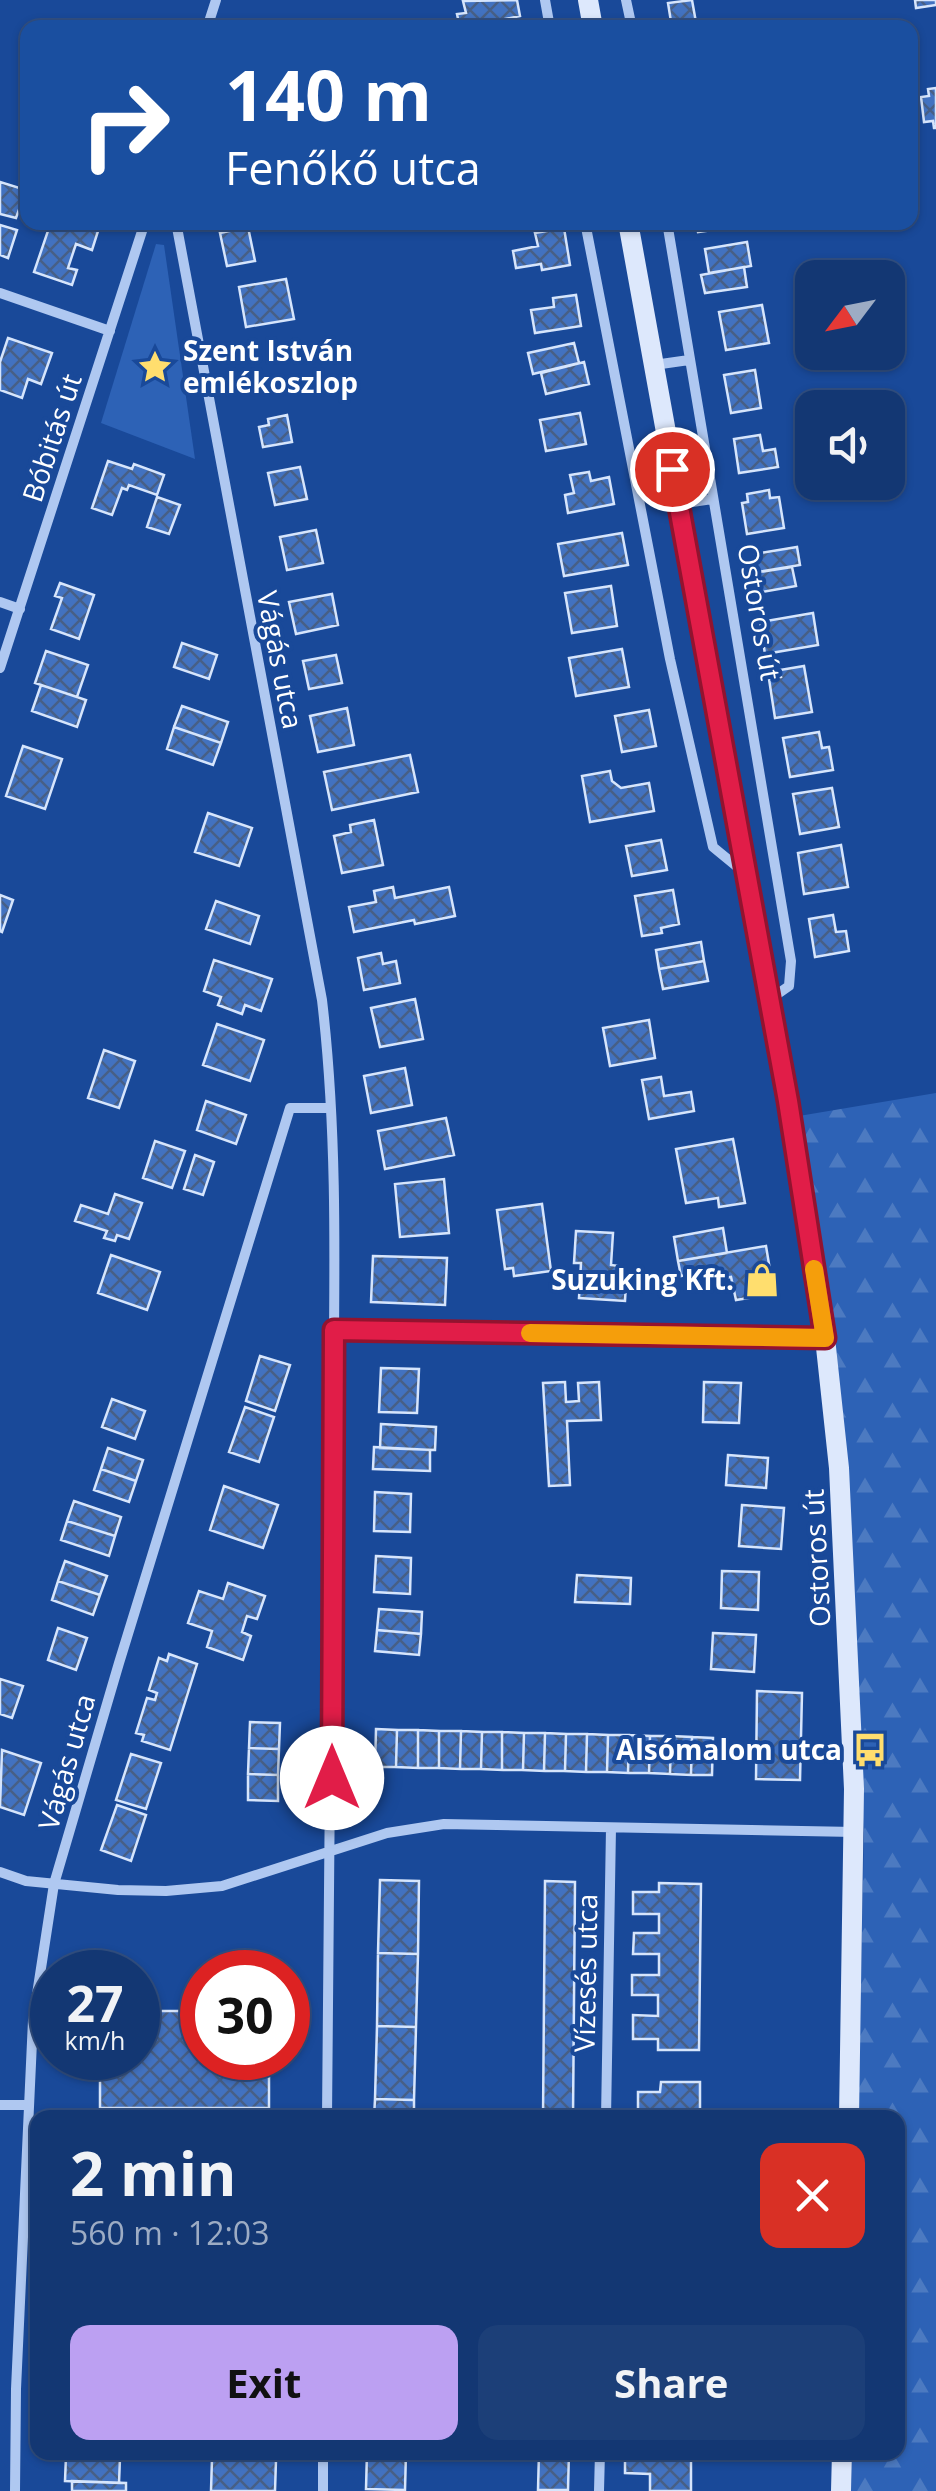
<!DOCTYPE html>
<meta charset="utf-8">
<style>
:root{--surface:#133773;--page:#1c3f78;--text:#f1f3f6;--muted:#9dacc4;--line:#325185;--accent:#bca0f2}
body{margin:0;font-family:"Open Sans",sans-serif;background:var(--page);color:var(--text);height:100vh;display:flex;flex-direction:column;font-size:38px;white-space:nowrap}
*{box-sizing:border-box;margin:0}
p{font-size:32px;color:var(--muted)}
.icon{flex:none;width:55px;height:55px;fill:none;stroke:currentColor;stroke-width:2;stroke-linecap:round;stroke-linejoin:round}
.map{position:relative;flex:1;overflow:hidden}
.panel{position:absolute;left:30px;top:2110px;width:875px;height:350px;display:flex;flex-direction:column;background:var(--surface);border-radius:20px;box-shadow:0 2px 8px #0004,0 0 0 2px var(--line)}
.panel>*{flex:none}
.top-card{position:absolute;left:20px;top:20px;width:898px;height:210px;border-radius:20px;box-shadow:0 2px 8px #0004,0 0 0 2px var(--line);background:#1a4fa0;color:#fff;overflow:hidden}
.needle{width:65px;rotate:238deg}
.fabs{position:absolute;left:795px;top:260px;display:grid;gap:20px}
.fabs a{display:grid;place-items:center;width:110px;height:110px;border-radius:20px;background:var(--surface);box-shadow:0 2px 8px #0004,0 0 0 2px var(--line);font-size:50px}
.speed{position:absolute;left:30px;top:1950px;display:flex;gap:20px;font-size:50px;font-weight:700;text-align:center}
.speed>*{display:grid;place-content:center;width:130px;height:130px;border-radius:50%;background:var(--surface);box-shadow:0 2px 8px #0004,0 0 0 2px var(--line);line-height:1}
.speed small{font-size:25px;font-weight:400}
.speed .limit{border:15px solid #d22;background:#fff;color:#111}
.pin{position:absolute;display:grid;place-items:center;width:85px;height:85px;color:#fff;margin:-42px;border:5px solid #fff;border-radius:50%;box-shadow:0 2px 10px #0007}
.me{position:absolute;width:110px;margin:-55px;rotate:0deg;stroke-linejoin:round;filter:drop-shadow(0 0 8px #0008)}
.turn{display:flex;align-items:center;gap:35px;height:210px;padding:0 40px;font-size:45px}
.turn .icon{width:130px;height:130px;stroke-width:2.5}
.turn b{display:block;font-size:70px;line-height:85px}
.round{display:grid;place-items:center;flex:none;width:105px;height:105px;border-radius:20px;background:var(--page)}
.overview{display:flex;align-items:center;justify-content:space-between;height:170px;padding:0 40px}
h1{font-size:60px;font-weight:700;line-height:75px}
.cta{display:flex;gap:20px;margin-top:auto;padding:20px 40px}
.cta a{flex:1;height:115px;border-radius:20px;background:var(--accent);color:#111;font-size:40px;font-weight:700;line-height:115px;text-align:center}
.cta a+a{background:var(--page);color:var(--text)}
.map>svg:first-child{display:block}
.forest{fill:url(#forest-firs)}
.park{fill:#2d62b6}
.building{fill:url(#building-cross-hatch);stroke:#d6e5fc;stroke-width:2.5}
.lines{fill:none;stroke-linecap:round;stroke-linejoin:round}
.street{stroke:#afc8f1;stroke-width:10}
.secondary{stroke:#dde8fc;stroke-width:20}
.route-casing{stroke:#92132f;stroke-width:25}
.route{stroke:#e11d48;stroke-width:18}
.slow{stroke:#f59e0b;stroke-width:18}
.labels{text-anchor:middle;stroke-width:8;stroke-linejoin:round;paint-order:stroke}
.poi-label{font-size:28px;font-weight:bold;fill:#fff;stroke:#194999;text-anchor:end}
.street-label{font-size:28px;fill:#fff;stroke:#194999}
</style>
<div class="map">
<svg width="936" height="2491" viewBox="0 0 936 2491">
<defs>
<pattern id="forest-firs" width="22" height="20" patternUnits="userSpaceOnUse" patternTransform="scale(2.5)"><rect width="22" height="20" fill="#2d62b6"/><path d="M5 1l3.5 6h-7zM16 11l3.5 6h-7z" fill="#4c7ac1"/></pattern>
<pattern id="building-cross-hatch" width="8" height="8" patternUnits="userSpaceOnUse" patternTransform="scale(2.5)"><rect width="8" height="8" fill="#4272c0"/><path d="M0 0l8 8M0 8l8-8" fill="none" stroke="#475f86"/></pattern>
</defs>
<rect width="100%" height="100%" fill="#194999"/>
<!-- forest -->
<path class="forest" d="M936 1093V2491H851L852 2453 898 2452V2118L858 2117 864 1833 832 1331 799 1116Z"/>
<!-- park -->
<path class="park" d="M156 244 164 245 195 459 101 423Z"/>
<!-- building -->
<path class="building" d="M517 0 520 16 460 28 457 14 466 13 463 1Z
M692 0 697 28H672L668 3Z
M915 0H936V5L916 8Z
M936 88V128H934L933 121 924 122 921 97 929 96 928 89Z
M0 182 26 190 16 218 0 214Z
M51 222H84L99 228 92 250 76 244 68 268 77 270 72 285 34 272Z
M696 222H726L727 228 698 232Z
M0 225 17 230 8 258 0 255Z
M248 227 255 261 227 266 220 233Z
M564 228 570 265 542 270 541 264 516 268 513 251 538 246 535 233Z
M747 242 751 266 709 273 705 249Z
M744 267 747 287 705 293 701 275Z
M286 279 294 319 246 327 239 287Z
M576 295 581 326 535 333 531 310 554 307 553 298Z
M762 305 769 343 726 350 719 312Z
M8 338 52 353 41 384 28 379 22 398 0 390V362Z
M574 343 579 363 533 374 528 353Z
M584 362 589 384 546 394 541 373Z
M755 370 761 408 731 413 724 375Z
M580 413 586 444 546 451 540 420Z
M287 415 292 442 263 447 259 427 269 425 268 419Z
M760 435 763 451 775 449 778 467 739 473 734 439Z
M108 461 132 469 134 464 164 475 157 495 129 485 127 490 122 488 112 515 92 508Z
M300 467 307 499 275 505 268 473Z
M589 472 591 481 609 477 614 504 568 513 565 495 574 493 570 475Z
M769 490 770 498 779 497 784 528 747 534 742 503 748 502 747 494Z
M157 497 180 505 169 534 147 527Z
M316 530 323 563 287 570 280 537Z
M622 533 628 565 564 576 558 544Z
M797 547 800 565 758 572 755 554Z
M792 567 796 586 750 594 747 574Z
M60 583 94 595 79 639 51 629 62 598 55 596Z
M611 586 617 626 572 633 565 593Z
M332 594 338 625 296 634 289 602Z
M813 613 818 645 765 654 760 622Z
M182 643 217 655 209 679 174 667Z
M622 649 629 687 576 696 569 658Z
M46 651 88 665 77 697 35 683Z
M336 655 342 683 309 689 303 661Z
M804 666 812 712 775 718 769 679 781 677 780 670Z
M41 685 86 700 77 727 32 711Z
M182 706 228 722 221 743 174 727Z
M347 708 354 745 318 752 310 716Z
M649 710 656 746 622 752 615 716Z
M174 727 221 743 213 765 167 749Z
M819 732 822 748 829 747 833 770 790 777 783 738Z
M23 746 62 759 45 809 6 796Z
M410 755 418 792 332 810 324 772Z
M610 771 612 781 621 788 649 783 654 811 590 822 582 776Z
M832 788 839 827 800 834 793 794Z
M208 813 252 828 239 866 195 852Z
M374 820 383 865 342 873 334 836 351 832 350 825Z
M661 840 667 870 632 876 626 846Z
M841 845 848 887 804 894 798 853Z
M393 887 395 898 449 887 455 916 415 924 414 920 354 932 349 907 376 902 374 891Z
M673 890 679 924 661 928 662 933 642 936 635 896Z
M0 895 13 900 2 932 0 931Z
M216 901 259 916 250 944 206 929Z
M833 915 836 932 846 931 849 951 815 957 809 919Z
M701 942 704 961 659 969 656 950Z
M381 953 383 964 396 961 400 983 364 990 358 958Z
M214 960 272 979 261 1011 245 1005 242 1014 218 1005 221 997 204 991Z
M704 961 708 981 663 989 659 969Z
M415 999 423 1039 380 1047 371 1008Z
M649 1020 655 1058 610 1066 603 1028Z
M217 1024 264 1040 250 1081 203 1065Z
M104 1050 135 1061 119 1108 88 1098Z
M405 1068 412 1105 371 1113 364 1076Z
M661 1077 664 1096 691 1092 694 1111 649 1119 642 1080Z
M206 1101 246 1115 236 1144 197 1130Z
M446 1118 454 1155 385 1169 378 1131Z
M733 1139 745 1203 719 1207 718 1198 686 1203 676 1149Z
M155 1141 185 1151 172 1188 143 1178Z
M195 1155 214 1162 203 1195 184 1189Z
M444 1179 449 1233 400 1237 395 1184Z
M115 1194 142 1203 129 1239 117 1235 115 1241 104 1238 107 1231 75 1221 81 1205 108 1214Z
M542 1204 551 1271 514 1276 513 1268 505 1269 497 1210Z
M723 1228 727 1253 678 1261 674 1237Z
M576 1231 613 1233 611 1265 619 1266 618 1282 626 1283 625 1301 579 1298 581 1263H574Z
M766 1246 774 1294 736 1300 731 1277 705 1281 703 1272 681 1276 678 1261Z
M111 1255 160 1272 147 1310 98 1293Z
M373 1256 447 1258 445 1305 371 1302Z
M260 1356 290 1365 275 1411 246 1401Z
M381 1368 419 1369 417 1413 379 1412Z
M565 1382 566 1402 579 1401 578 1383 599 1382 601 1420 567 1421 570 1485 549 1486 543 1383Z
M704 1382 741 1383 739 1423 703 1422Z
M112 1399 145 1411 135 1439 102 1427Z
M245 1407 274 1417 259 1462 229 1452Z
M381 1424 436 1427 435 1450 380 1448Z
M374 1447 430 1450V1471L373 1469Z
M108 1448 143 1460 136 1481 101 1469Z
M728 1455 768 1458 766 1488 726 1485Z
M101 1469 136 1481 129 1502 94 1490Z
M224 1486 278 1505 263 1548 210 1530Z
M375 1492 411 1494 410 1532 374 1531Z
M74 1501 121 1517 115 1536 67 1521Z
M742 1505 784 1508 781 1549 739 1546Z
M67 1521 115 1536 109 1556 61 1540Z
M376 1556 411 1558 410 1594 374 1592Z
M65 1561 107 1576 100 1595 58 1581Z
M722 1571 759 1572 758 1610 721 1608Z
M577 1575 631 1578 630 1604 575 1602Z
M58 1581 100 1595 93 1615 52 1600Z
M228 1583 265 1596 257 1619 247 1616 242 1632 251 1636 243 1660 207 1647 212 1631 188 1623 199 1591 223 1599Z
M379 1609 422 1612 421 1634 377 1630Z
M58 1628 87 1638 76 1670 48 1660Z
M377 1630 421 1634 419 1655 375 1651Z
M713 1633 756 1635 754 1672 711 1669Z
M169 1654 197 1664 170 1750 142 1741 144 1735 136 1733 147 1698 155 1700 157 1693 149 1690 159 1658 167 1661Z
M0 1679 23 1686 12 1718 0 1714Z
M757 1691 802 1693 800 1780 756 1779Z
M250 1722 280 1723 279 1749 249 1748Z
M376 1729 397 1730 396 1767H375Z
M397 1730H418V1768L396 1767Z
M418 1730 439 1731V1768H418Z
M439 1731H461L460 1769 439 1768Z
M461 1731 482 1732 481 1769H460Z
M482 1732H502V1770L481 1769Z
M502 1732 524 1733 523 1770H502Z
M524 1733H545L544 1771 523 1770Z
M545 1733 566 1734 565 1771H544Z
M566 1734H587L586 1772 565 1771Z
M587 1734 608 1735 607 1772H586Z
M608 1735H629L628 1773 607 1772Z
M629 1735 650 1736 649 1773H628Z
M650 1736H671L670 1774 649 1773Z
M671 1736 692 1737 691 1775 670 1774Z
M692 1737 713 1738 712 1775H691Z
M249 1748 279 1749 278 1775 248 1774Z
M2 1750 41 1763 24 1815 0 1807Z
M131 1754 161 1763 146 1809 116 1800Z
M248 1774 278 1775V1801L248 1800Z
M117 1805 146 1815 131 1861 101 1850Z
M380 1880 419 1881 418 1954 378 1953Z
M545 1881 575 1882 573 2118H543Z
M659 1883 701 1884 699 2050H658V2039H633V2015L658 2016V1995H632V1975H659V1954H633L634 1933H659V1914H633V1892H659Z
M378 1953 418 1954 416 2027 377 2026Z
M138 2011H202V2058H269V2108H100V2058H138Z
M377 2026 416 2027 414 2100 375 2099Z
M661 2082H700V2118L638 2114V2092H660Z
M375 2099 414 2100V2118H374Z
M367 2452H406L405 2490 366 2489Z
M539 2452H569L568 2490H538Z
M625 2452H691V2491H650V2474L625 2473Z
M66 2456 120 2458 119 2483 65 2481Z
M212 2458 276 2460 275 2491H211Z
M72 2481 126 2483V2491H72Z"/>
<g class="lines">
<!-- street -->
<path class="street" d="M545 0 550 28
M626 0 632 28
M207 28 216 0
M176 222 322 1000C339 1145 334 1292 333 1438 332 1664 330 1891 327 2118
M585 222 670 659 713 847 741 870
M667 222 791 961 789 986 769 1000
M0 293 110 331
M654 365 689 360
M679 504 712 499
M0 602 20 609
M0 668 145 222
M333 1330 825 1338
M0 1872 26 1881 118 1890 166 1891 222 1886 387 1833 444 1824 855 1832
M0 2105H28
M606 2118 611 1828
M15 2491 16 2389 33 2020 54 1884 119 1663 290 1108H330
M323 2491V2452
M599 2491 600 2452"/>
<!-- secondary -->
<path class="secondary" d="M588 0 593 28
M628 222 787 1101 825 1338 839 1468 854 1789 849 2118
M841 2491 842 2452"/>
</g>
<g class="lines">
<!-- route casing -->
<g class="route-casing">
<path id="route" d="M332 1778 334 1330 825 1338 788 1101 672 469"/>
</g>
<!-- route -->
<use href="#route" class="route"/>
<!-- slow -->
<path class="slow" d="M530 1333 825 1338 814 1269"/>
</g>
<!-- icons -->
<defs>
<g id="sight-bare" transform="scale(2.7)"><path d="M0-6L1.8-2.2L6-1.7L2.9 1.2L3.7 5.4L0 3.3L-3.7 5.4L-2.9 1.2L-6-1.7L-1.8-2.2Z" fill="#ffde6e" stroke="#194999" stroke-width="2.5" paint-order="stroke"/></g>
<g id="shop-bare" transform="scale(2.7)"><path d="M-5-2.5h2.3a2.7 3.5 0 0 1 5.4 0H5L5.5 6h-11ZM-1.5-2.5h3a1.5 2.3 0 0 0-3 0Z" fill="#ffde6e" stroke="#194999" stroke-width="2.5" paint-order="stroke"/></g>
<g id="bus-bare" transform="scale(2.7)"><path d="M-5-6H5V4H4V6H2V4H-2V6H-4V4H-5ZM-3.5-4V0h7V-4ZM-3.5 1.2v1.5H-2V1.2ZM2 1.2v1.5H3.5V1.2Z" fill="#ffde6e" stroke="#194999" stroke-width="2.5" paint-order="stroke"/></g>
</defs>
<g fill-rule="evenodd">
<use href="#sight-bare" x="155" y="367"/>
<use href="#shop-bare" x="762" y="1280"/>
<use href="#bus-bare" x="870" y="1750"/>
</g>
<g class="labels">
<!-- poi labels -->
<g class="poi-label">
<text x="183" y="361" text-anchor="start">Szent István<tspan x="183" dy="32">emlékoszlop</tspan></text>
<text x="734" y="1290">Suzuking Kft.</text>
<text x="842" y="1760">Alsómalom utca</text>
</g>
<!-- street labels -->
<g class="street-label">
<text transform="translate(52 438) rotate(-72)" y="10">Bóbitás út</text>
<text transform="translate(759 612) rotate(80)" y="10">Ostoros út</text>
<text transform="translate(280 660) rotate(79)" y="10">Vágás utca</text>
<text transform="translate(817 1558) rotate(-93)" y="10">Ostoros út</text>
<text transform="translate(67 1762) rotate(-74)" y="10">Vágás utca</text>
<text transform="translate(586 1973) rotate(-89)" y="10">Vízesés utca</text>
</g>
</g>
</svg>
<div class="fabs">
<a><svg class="needle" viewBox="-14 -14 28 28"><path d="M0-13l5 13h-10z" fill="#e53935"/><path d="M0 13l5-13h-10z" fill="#9dacc4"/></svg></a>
<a><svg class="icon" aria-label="sound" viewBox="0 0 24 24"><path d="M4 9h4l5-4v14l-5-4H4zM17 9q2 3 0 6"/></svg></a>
</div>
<div class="speed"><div>27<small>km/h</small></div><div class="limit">30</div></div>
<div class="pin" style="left:672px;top:469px;background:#d93025"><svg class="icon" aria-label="arrive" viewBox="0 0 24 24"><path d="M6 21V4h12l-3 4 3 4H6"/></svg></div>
<svg class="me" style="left:332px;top:1778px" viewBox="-20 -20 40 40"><circle r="19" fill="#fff"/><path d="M0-13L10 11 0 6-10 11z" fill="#e11d48"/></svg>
<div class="top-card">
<div class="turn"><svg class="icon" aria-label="right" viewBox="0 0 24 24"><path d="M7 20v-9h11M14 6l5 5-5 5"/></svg><div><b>140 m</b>Fenőkő utca</div></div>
</div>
<section class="panel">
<div class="overview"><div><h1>2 min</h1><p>560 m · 12:03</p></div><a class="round" style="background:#d93025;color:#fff"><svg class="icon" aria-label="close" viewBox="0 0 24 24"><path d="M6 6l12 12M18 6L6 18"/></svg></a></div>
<div class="cta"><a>Exit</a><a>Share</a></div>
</section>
</div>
